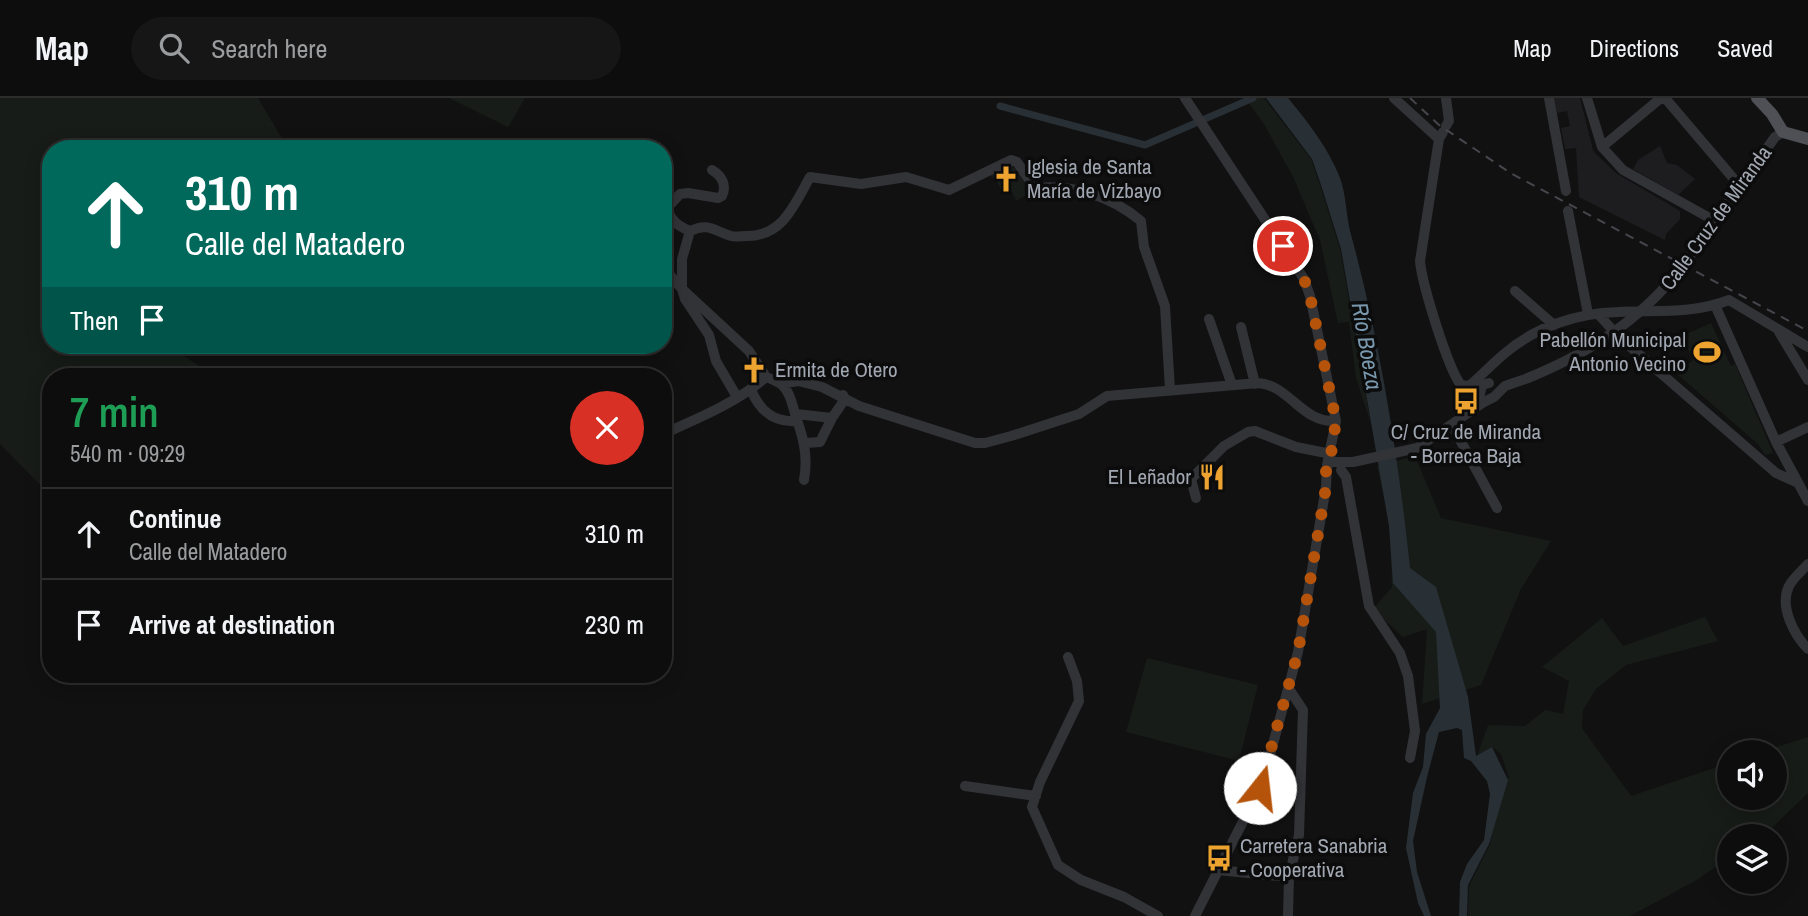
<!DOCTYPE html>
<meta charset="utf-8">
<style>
:root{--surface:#0d0d0e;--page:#161617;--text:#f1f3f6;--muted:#9a9c9e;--line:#2d2d2e}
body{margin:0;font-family:"Archivo Narrow",sans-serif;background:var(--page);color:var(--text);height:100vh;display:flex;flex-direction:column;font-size:26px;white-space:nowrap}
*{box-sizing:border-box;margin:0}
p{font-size:23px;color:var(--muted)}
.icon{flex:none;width:38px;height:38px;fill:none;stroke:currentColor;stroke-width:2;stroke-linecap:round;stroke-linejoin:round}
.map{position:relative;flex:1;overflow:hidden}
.sheet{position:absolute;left:42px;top:270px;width:630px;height:315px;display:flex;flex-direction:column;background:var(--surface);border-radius:28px;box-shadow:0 4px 18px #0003,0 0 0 2px var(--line)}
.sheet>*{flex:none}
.top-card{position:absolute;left:42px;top:42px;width:630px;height:214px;border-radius:28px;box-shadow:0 4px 18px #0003,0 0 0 2px var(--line);background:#00695c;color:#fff;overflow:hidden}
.tools{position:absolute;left:1717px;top:642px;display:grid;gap:14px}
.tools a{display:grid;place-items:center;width:70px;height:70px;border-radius:50%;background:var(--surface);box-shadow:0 4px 18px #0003,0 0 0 2px var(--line);font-size:35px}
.pin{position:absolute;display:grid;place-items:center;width:60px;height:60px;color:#fff;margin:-30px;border:4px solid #fff;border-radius:50%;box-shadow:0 2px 7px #0007}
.me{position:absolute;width:77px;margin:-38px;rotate:16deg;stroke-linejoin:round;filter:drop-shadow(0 0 5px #0008)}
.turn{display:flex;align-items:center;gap:24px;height:147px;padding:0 28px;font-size:32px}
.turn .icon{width:91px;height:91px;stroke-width:2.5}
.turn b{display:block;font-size:49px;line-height:60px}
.then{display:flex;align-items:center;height:66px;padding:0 28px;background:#0003;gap:14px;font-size:26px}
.round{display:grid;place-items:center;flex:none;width:74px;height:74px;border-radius:37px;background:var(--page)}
.overview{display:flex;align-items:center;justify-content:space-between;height:119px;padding:0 28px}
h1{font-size:42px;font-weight:600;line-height:52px;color:#1e9e55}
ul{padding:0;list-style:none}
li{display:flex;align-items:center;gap:21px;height:91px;padding:0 28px;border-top:2px solid var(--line)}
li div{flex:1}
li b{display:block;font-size:26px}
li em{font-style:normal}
header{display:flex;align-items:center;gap:42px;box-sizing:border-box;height:98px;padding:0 35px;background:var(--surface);border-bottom:2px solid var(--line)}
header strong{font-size:33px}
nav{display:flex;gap:38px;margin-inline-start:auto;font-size:24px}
.search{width:490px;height:63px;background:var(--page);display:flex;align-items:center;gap:18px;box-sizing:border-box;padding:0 24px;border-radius:38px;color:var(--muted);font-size:26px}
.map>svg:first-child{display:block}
.built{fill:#1d1d1f}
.green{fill:#171c18}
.water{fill:#283035}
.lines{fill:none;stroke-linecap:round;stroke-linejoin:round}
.canal{stroke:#283035;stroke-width:7}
.minor{stroke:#323337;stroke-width:10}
.major{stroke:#4e5056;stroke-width:12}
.rail{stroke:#45474c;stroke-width:2;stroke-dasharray:9 7;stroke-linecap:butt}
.minor-bridge{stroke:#323337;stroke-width:10}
.route{stroke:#b45309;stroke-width:12;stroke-dasharray:0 21.6}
.labels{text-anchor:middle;stroke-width:7;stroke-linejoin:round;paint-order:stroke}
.poi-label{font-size:21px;fill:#a2a8b2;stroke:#0c0c0d;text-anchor:start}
.street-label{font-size:21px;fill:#a2a8b2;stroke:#0c0c0d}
.water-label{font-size:23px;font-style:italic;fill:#7998ad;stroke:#0c0c0d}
</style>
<header>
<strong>Map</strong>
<div class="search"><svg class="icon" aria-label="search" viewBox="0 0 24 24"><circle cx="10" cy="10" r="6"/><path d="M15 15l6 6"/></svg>Search here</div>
<nav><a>Map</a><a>Directions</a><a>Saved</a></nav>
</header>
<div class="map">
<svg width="1808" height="818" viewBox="0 0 1808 818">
<rect width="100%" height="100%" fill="#111112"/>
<!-- built -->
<path class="built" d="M1554 0H1580L1593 52 1596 56 1616 75 1680 113V121L1666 136 1665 142 1579 99 1576 50 1565 51 1561 30 1570 28 1567 13 1557 15Z
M1660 48 1667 65 1677 67 1695 81 1678 97 1633 71 1638 62Z"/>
<!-- green -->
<path class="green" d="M0 0H258L288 51H51V247H166L216 278H51V346L46 349 51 355V398L0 346Z
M449 0H525L508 29Z
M1245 0H1264L1311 61 1320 87 1340 151 1371 326 1356 280 1349 224 1338 225 1320 142 1293 79 1264 26Z
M1010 64 1033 93 1016 103 1011 92 1004 96 995 81 990 78Z
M1711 225 1731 268 1735 266 1773 355 1765 357 1758 346 1676 275 1693 262 1682 238Z
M1415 358 1441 420 1551 443 1521 491 1481 587 1422 606 1427 531 1403 539 1373 511 1392 489 1390 426 1377 368Z
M1705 519 1718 543 1626 567 1596 591 1583 612 1582 630 1631 698 1729 665V700H1774V654H1761L1808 639V695L1774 728 1760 738H1729V760L1695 783 1630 818H1468L1469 788 1490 746 1501 686 1509 680 1501 656 1492 649 1477 658 1488 627 1525 628 1545 612 1563 616 1569 583 1542 569 1602 520 1623 548Z
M1147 560 1258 587 1239 663 1126 634Z"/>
<!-- water -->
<path class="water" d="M1266 0H1288C1308 24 1329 51 1340 80 1346 96 1346 116 1350 133 1380 242 1398 357 1410 470L1436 489 1468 599 1476 658 1492 649 1508 682 1489 746 1468 787 1467 818H1459L1460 784 1467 766 1484 742 1490 696 1487 683 1471 663 1464 660 1462 632 1457 630 1439 634 1427 679 1413 743 1417 774 1431 818H1424L1418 805 1406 750 1413 695 1423 669 1426 636 1440 610 1436 534 1393 485 1389 428 1341 151 1321 87 1312 61Z"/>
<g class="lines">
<!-- canal -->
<path class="canal" d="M1000 8 1145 47 1253 0"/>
<!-- minor -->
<path class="minor" d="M1185 0 1304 181 1310 198 1336 323 1327 367
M1394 0 1439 41
M1549 0 1566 93
M1587 0 1602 49 1623 72 1715 123
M1665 0 1739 87
M1446 28 1449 23 1446 0
M1443 34 1439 41 1420 163C1422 186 1448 271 1461 287L1469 288C1481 278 1492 266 1504 256 1535 229 1577 215 1618 214 1654 212 1694 216 1729 202L1808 249
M1602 49 1661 0
M1568 113 1588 216
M690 133C678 128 671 123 667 110L680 96 688 95 718 100 722 98C727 87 722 78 712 72
M1690 158 1775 39 1783 34
M663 169 682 191 749 253 766 279
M1515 193 1554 227
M1715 207 1776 344 1808 403
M1598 216 1619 239 1776 375 1796 384
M1209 221 1232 287
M1241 229 1255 286
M1779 234 1808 282
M781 286 798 283 822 289 859 308 975 345H985L1011 338 1079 316 1107 298 1258 285C1290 287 1301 325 1336 323
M751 292C760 313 774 325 797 323
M737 299 716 263 709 237 685 201 682 191V161L690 133C710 124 713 133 731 138 735 139 742 138 747 138 783 138 794 107 810 79L861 86 906 79 949 92 1011 62 1017 64 1035 90C1074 86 1111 98 1141 123L1144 149 1165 208 1170 292
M1471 310 1480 296 1482 287 1489 285
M796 316 832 320
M1452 327 1497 410
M663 336C699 320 736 305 766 279 771 281 777 283 781 286 791 294 793 311 797 322 804 342 808 360 804 382
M1776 344 1808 329
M805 345 820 344 832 320 845 301 843 297
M1341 372 1346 379 1369 508 1400 555 1408 578 1415 633 1410 660
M1196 400 1191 381 1224 348 1248 334 1255 333 1296 349 1331 356
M1808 466C1802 473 1793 480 1789 488 1779 508 1794 537 1808 551
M1068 559 1077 583 1079 603 1040 684 1032 709 1058 767 1081 782 1124 799 1158 818
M965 688 1036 698
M1217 772 1289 779
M1195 818 1260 690 1264 679 1298 554 1326 389 1327 367 1332 364H1353L1417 350 1484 304 1494 299 1505 288 1528 280
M1288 818 1289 779 1299 737 1303 612 1289 591"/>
<!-- major -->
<path class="major" d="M1757 0 1772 16 1783 34 1808 41"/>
<!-- rail -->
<path class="rail" d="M1410 0 1439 27 1512 76 1808 233"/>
<!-- minor-bridge -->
<path class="minor-bridge" d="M1528 280C1594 253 1649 216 1690 158"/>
</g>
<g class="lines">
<!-- route -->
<path class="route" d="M1260 690 1298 554 1326 389V370L1331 356 1336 323 1310 198 1304 181 1283 148"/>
</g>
<!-- icons -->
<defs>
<g id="church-bare" transform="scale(2.1)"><path d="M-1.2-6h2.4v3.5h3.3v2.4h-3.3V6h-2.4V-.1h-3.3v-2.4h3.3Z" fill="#eca32f" stroke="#0c0c0d" stroke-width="2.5" paint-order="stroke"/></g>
<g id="stadium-bare" transform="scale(2.1)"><path d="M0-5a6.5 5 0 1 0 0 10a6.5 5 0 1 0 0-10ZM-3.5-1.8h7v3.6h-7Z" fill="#eca32f" stroke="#0c0c0d" stroke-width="2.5" paint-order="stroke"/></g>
<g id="bus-bare" transform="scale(2.1)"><path d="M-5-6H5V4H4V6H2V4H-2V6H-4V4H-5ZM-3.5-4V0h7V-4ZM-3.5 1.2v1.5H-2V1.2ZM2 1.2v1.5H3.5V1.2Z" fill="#eca32f" stroke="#0c0c0d" stroke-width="2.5" paint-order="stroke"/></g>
<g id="restaurant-bare" transform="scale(2.1)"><path d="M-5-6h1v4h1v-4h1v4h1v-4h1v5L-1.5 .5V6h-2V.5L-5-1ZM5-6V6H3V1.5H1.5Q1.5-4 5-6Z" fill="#eca32f" stroke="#0c0c0d" stroke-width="2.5" paint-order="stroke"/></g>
</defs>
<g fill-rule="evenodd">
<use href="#church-bare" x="1006" y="81"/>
<use href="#stadium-bare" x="1707" y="254"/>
<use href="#church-bare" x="754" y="272"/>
<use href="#bus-bare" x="1466" y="303"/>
<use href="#restaurant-bare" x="1212" y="379"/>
<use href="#bus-bare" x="1219" y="760"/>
</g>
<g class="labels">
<!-- poi labels -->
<g class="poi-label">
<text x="1027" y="76">Iglesia de Santa<tspan x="1027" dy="24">María de Vizbayo</tspan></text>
<text x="1686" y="249" text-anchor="end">Pabellón Municipal<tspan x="1686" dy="24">Antonio Vecino</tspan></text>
<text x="775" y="279">Ermita de Otero</text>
<text x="1466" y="341" text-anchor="middle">C/ Cruz de Miranda<tspan x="1466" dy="24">- Borreca Baja</tspan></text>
<text x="1191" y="386" text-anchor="end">El Leñador</text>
<text x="1240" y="755">Carretera Sanabria<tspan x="1240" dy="24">- Cooperativa</tspan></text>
</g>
<!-- street labels -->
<g class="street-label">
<text transform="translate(1716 120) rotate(-54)" y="7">Calle Cruz de Miranda</text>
</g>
<!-- water labels -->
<g class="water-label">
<text transform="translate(1367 248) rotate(80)" y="8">Río Boeza</text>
</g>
</g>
</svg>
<div class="tools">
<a><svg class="icon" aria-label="sound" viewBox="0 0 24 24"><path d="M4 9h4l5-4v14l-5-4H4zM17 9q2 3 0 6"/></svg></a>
<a><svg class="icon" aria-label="layers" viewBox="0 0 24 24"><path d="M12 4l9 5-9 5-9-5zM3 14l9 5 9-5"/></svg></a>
</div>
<div class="pin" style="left:1283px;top:148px;background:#d93025"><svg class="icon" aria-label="arrive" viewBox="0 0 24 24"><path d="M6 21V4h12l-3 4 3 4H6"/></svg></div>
<svg class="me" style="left:1260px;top:690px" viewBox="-20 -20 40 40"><circle r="19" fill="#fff"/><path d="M0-13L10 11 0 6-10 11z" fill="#b45309"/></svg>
<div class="top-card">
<div class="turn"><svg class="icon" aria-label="ahead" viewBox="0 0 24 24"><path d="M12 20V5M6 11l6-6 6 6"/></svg><div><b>310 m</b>Calle del Matadero</div></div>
<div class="then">Then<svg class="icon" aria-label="arrive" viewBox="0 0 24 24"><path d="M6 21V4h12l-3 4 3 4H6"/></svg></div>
</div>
<section class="sheet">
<div class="overview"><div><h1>7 min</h1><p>540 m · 09:29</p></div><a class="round" style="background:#d93025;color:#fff"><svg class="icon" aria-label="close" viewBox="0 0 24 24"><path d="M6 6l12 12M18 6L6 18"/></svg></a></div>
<ul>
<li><svg class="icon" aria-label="ahead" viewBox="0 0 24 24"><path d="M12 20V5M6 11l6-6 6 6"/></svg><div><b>Continue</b><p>Calle del Matadero</p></div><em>310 m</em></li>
<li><svg class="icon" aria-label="arrive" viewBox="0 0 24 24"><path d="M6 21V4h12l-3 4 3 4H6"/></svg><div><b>Arrive at destination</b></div><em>230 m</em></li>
</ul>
</section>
</div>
